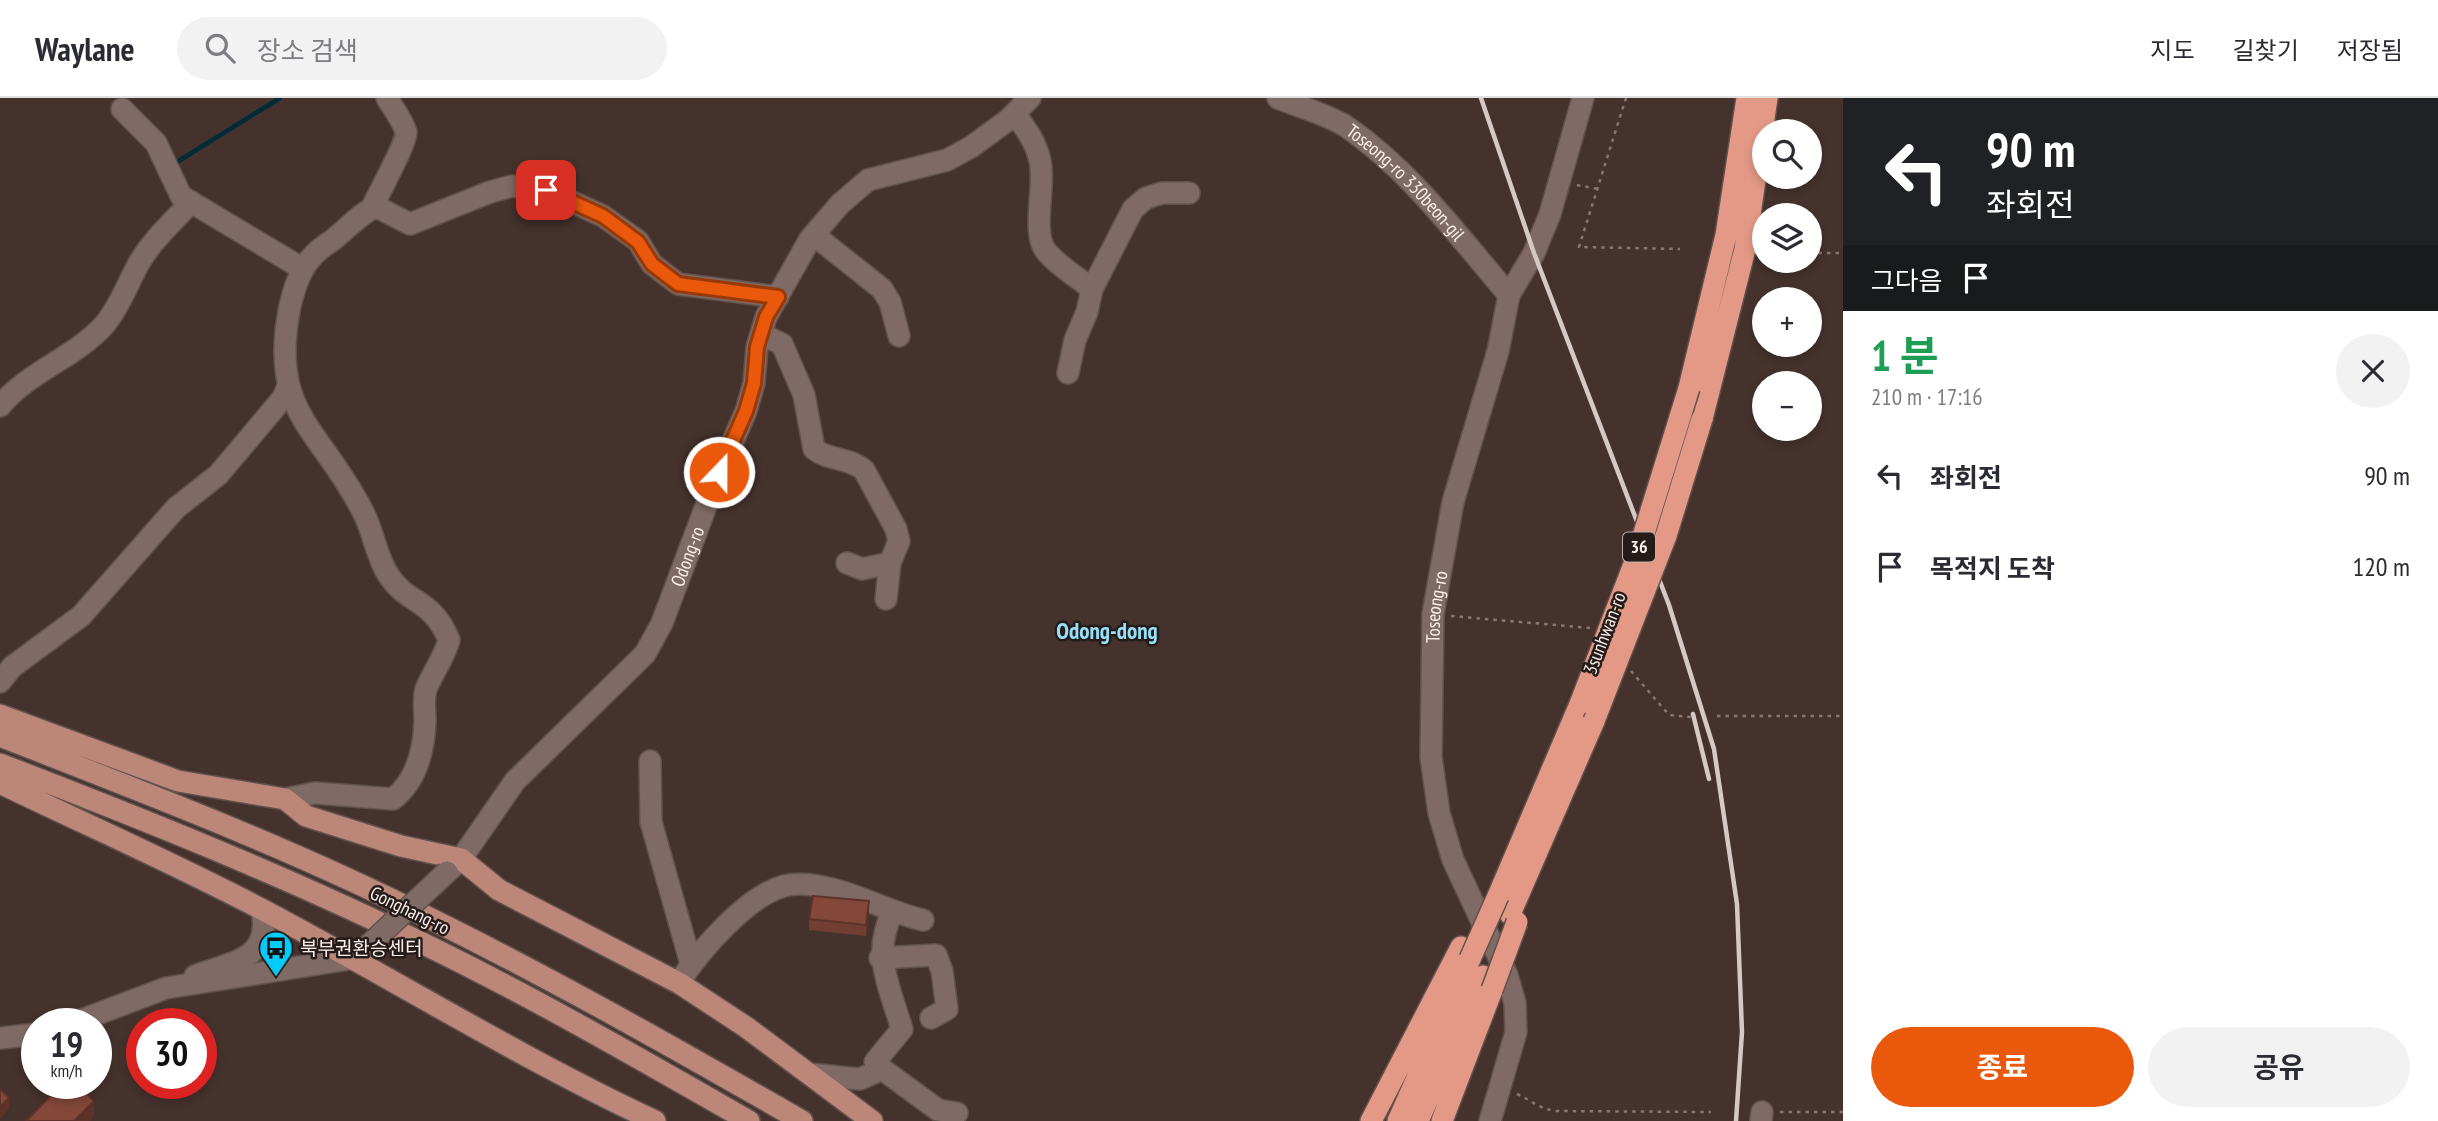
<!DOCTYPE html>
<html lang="ko">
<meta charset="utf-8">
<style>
:root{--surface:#fff;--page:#f2f2f3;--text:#2b2b33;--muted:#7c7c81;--line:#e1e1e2;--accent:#ea580c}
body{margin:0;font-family:"PT Sans Narrow","Noto Sans KR",sans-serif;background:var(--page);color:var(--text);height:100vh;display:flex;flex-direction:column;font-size:26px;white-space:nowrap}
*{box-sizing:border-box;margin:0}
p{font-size:23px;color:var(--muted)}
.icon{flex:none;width:38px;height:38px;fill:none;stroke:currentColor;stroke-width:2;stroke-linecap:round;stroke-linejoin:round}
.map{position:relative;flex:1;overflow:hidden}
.panel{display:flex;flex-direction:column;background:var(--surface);width:595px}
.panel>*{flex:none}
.hud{background:#202124;color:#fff;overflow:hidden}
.tools{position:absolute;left:1752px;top:21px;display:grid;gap:14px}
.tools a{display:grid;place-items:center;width:70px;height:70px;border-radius:50%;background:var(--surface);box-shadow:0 4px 10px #0003;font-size:35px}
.speed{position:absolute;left:21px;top:910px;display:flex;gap:14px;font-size:35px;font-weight:700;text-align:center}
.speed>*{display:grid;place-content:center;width:91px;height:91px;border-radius:50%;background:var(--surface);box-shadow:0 4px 10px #0003;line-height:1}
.speed small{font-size:18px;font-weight:400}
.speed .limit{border:10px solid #d22;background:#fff;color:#111}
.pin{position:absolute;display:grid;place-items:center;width:60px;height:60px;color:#fff;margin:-30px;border-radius:14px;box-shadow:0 4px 10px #0006}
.me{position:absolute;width:77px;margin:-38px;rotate:22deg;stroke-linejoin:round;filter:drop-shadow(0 0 5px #0008)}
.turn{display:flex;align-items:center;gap:24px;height:147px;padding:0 28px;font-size:32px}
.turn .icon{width:91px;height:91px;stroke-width:2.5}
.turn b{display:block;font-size:49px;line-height:60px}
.then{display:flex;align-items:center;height:66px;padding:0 28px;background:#0003;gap:14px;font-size:26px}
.round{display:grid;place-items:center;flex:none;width:74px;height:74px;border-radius:37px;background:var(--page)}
.head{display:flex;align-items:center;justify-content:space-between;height:119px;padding:0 28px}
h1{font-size:42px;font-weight:700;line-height:52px;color:#1e9e55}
.primary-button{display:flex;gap:14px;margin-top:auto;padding:14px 28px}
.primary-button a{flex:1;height:80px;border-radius:42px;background:var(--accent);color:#fff;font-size:28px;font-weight:700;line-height:80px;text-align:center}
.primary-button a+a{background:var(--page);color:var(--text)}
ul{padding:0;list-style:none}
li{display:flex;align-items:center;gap:21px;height:91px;padding:0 28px}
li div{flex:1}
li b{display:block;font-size:26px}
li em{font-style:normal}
header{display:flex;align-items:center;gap:42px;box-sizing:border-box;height:98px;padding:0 35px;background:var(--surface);border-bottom:2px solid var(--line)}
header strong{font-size:33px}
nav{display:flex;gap:38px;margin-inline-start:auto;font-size:24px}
.search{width:490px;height:63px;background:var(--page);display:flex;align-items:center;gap:18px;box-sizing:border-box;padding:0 24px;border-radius:38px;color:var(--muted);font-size:26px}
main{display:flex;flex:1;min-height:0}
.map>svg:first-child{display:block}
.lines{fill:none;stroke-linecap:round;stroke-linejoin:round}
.stream{stroke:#002b38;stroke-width:4.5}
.minor-casing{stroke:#61514d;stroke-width:24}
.major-casing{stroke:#61514d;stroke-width:24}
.highway-casing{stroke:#61514d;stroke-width:24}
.path{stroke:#877772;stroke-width:2.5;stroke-dasharray:3.5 5;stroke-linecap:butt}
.minor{stroke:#7f6a65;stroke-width:21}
.major{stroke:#bc8679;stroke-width:21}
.highway{stroke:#e49986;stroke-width:21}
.rail{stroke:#d6c8c4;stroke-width:4.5}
.minor-bridge-casing{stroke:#61514d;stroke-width:24;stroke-linecap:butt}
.highway-bridge-casing{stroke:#61514d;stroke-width:24;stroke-linecap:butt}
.minor-bridge{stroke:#7f6a65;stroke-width:21}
.highway-bridge{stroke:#e49986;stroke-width:21}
.wall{fill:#723e32}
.shaded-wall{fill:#5c3229}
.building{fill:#84483a;stroke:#5c3229;stroke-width:2}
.route-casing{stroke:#983908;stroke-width:18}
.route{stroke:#ea580c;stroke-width:12}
.labels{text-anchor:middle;stroke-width:5;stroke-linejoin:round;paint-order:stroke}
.shield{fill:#251c1a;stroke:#bbafac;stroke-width:2}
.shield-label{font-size:18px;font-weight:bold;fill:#fbeeeb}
.street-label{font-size:19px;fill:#fbeeeb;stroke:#251c1a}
.poi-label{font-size:19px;fill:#fbeeeb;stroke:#251c1a;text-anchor:start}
.quarter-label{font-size:23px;font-weight:bold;fill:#96dff8;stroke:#251c1a}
</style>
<header>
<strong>Waylane</strong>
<div class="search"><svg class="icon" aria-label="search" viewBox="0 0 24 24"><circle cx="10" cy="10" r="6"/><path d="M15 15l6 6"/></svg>장소 검색</div>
<nav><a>지도</a><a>길찾기</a><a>저장됨</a></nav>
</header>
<main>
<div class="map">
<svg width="1843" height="1023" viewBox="0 0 1843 1023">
<rect width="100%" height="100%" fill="#45322d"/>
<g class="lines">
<!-- stream -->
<path class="stream" d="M177 64 280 0"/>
<!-- minor casing -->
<g class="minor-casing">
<g id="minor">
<path id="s1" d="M1278 0C1299 9 1327 16 1347 29 1412 74 1458 138 1509 197"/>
<path d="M122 11 156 45 181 98 303 171"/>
<path d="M1015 16C1026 31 1036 44 1040 63 1046 88 1031 134 1046 153 1058 168 1077 179 1092 191"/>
<path d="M372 110C377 98 408 42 406 34 403 23 393 10 387 0"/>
<path d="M814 137 882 191 890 204 899 238"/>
<path d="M761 236 782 246 804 297 814 351C829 363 849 359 864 372L896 431 899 443 890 465 862 471 847 465"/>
<path d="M1068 275 1075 242 1087 214 1092 191 1133 111 1146 100 1162 95H1189"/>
<path d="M0 308C29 273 75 260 105 226 120 208 128 185 139 165 153 141 173 124 191 104"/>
<path d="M886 501 890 465"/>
<path d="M0 584 12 569 81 518 176 410 218 377 283 300 288 288"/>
<path d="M650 663 651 724 691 866"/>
<path d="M285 701 315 695 393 701C416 683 424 652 425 623 425 613 423 601 426 591 433 574 444 560 449 542 432 500 408 507 389 478 376 459 374 434 363 414 321 330 268 316 290 208 296 182 304 161 327 146 343 136 361 113 377 109L410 126 490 94 512 88 546 92 603 118 638 143 652 166 678 186 778 199"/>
<path id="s2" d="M448 773 461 761 515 683 645 556 662 525 712 392 746 313 754 285 757 249 766 219 810 141 840 106 868 82 947 62 971 49 1008 22 1030 0"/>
<path d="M880 860 936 857 942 873 947 911 931 920"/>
<path d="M195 878C233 863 272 862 262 812"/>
<path d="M679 885C699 853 747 798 784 788 799 784 817 787 832 791 864 799 892 815 923 822"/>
<path d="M71 926 166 890 349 861 370 846"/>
<path d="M0 940 37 936"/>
<path d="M882 971 938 1012 957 1015"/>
<path d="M809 976 860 981 882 971 875 964 902 931C889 888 872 857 892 815"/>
<path id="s3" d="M1490 1023 1516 934 1515 905 1507 877 1453 762 1439 715 1431 659 1433 516 1453 404 1498 253 1509 197 1534 155 1550 116 1583 0"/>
<path d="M1761 1023 1762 1014"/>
</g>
</g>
<!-- major casing -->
<g class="major-casing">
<path id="major" d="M0 617 178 683 285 701 306 718 401 748 461 761 499 792 679 885 746 929 872 1023
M0 638C143 694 288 749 425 818 553 881 678 952 802 1023
M0 666C143 721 286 778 424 846 535 900 642 962 749 1023
M0 685C89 728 180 768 267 814 397 883 522 961 655 1023"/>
</g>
<!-- highway casing -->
<g class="highway-casing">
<path id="highway" d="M1689 290 1726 137 1747 0
M1702 321 1745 151 1767 0
M1498 798 1580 606
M1510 816 1594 623
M1371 1023 1461 849
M1398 1023 1470 861
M1418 1023 1483 878
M1442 1023 1492 892"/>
</g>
<!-- path -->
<path class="path" d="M1626 0 1579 149 1680 151
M1577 87 1598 91
M1810 155H1843
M1451 518 1590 530
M1631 573 1669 617 1691 619
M1717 618H1843
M1517 996C1532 1003 1540 1011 1556 1013L1711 1014
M1780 1014H1843"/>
<!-- minor -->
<use href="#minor" class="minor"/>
<!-- major -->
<use href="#major" class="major"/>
<!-- highway -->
<use href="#highway" class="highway"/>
<!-- rail -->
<path class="rail" d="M1481 0 1534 155 1669 507 1714 651 1737 806 1742 934 1736 1023
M1693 616 1709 681"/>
<!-- minor-bridge casing -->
<g class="minor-bridge-casing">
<path id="minor-bridge" d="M370 846 447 774"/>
</g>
<!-- highway-bridge casing -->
<g class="highway-bridge-casing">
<path id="highway-bridge" d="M1580 606 1636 461 1689 290
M1594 623 1666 438 1702 321
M1470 861 1498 798
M1492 892 1517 824"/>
</g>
<!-- minor-bridge -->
<use href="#minor-bridge" class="minor-bridge"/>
<!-- highway-bridge -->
<use href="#highway-bridge" class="highway-bridge"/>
</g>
<!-- wall -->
<path class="wall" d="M869 814 866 838 809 832V821Z"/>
<!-- shaded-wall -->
<path class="shaded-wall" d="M869 803V814L866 838V827Z
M107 962V979L96 985V968Z
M77 985H96L77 996Z
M9 1000V1011L0 1021V1009Z
M94 1003V1019L90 1023H74Z"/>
<!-- building -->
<path class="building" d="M813 798 869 803 866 827 809 821Z
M78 912 86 926H54Z
M191 917 194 926H165Z
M96 944 107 962 96 968Z
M63 985H76L94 1003 74 1023H26Z
M0 991 9 1000 0 1009Z"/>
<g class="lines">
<!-- route casing -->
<g class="route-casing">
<path id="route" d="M546 92 603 118 638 144 652 166 678 186 778 199 766 219 757 249 754 285 746 313 719 374"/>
</g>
<!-- route -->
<use href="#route" class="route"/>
</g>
<!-- icons -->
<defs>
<g id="bus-pin" transform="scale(1.75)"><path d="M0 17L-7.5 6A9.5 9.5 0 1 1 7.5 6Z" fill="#03cbf9" stroke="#251c1a"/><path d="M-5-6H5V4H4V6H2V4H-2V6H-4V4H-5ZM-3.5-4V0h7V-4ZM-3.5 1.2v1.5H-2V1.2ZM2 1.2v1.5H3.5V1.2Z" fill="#111"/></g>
</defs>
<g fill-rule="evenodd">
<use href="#bus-pin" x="276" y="850"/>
</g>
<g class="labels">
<!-- shield labels -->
<rect class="shield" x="1623" y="434.5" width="32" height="29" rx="5"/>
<g class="shield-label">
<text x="1639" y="455">36</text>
</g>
<!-- street labels -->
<g class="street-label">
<text dy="7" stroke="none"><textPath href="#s1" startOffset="156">Toseong-ro 330beon-gil</textPath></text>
<text dy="7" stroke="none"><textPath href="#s2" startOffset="401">Odong-ro</textPath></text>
<text dy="7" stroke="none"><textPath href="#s3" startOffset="534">Toseong-ro</textPath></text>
<text transform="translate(1604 535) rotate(-69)" y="7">3sunhwan-ro</text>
<text transform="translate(410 812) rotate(26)" y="7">Gonghang-ro</text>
</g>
<!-- poi labels -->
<g class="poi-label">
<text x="300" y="857">북부권환승센터</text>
</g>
<!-- quarter labels -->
<g class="quarter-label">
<text x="1107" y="541">Odong-dong</text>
</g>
</g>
</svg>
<div class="tools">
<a><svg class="icon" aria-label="search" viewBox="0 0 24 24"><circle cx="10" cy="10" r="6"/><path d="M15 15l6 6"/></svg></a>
<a><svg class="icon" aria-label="layers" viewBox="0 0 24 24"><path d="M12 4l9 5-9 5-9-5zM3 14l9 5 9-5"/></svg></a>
<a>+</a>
<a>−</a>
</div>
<div class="speed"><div>19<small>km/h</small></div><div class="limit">30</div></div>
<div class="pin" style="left:546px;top:92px;background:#d93025"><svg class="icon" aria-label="arrive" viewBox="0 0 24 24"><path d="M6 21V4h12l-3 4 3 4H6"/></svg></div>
<svg class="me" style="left:719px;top:374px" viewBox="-20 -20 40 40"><circle r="17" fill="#ea580c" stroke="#fff" stroke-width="3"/><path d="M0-11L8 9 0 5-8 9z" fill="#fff"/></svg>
</div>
<section class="panel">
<div class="hud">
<div class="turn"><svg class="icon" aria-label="left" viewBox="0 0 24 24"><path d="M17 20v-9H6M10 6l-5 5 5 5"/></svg><div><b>90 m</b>좌회전</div></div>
<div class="then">그다음<svg class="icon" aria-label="arrive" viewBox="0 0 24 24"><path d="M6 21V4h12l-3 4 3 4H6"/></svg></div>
</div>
<div class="head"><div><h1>1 분</h1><p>210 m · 17:16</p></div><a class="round"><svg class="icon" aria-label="close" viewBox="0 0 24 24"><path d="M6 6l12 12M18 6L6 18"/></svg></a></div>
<ul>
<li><svg class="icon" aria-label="left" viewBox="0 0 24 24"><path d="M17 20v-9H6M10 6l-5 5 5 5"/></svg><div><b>좌회전</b></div><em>90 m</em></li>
<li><svg class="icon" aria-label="arrive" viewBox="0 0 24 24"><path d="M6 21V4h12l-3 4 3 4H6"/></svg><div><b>목적지 도착</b></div><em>120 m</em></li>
</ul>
<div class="primary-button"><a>종료</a><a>공유</a></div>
</section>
</main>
